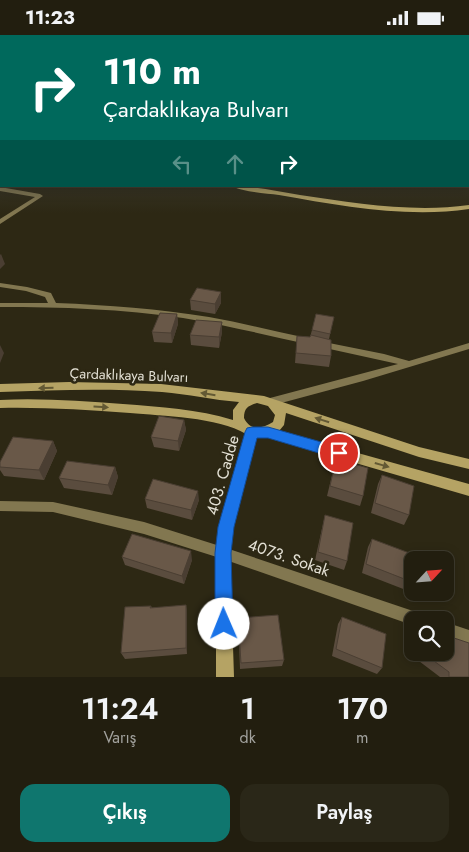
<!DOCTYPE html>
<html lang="tr">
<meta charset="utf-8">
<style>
:root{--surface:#221e0f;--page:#2a2718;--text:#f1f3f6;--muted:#a2a29e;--line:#3f3c2f;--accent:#0f766e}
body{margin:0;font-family:Jost,sans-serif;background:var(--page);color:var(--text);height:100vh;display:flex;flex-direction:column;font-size:19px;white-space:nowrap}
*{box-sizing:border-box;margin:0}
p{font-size:16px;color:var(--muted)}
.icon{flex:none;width:28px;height:28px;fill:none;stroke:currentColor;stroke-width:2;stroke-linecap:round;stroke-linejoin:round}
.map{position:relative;height:642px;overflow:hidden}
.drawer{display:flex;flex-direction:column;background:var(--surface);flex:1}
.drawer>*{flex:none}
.hud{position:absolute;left:0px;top:0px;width:470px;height:152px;box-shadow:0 2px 12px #0003,0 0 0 1px var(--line);background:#00695c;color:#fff;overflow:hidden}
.needle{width:32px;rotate:64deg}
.buttons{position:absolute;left:404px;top:516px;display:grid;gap:10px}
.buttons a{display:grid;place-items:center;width:50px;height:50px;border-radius:10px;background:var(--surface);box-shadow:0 2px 12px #0003,0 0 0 1px var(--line);font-size:25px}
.pin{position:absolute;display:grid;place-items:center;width:42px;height:42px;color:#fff;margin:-21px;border:2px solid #fff;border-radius:50%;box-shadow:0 1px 5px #0007}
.me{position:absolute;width:55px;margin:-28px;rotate:359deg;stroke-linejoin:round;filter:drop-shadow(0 0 4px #0008)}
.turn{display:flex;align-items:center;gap:18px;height:105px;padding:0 20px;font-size:22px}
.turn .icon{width:65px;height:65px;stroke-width:2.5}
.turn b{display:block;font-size:35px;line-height:42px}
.lanes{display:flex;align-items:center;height:48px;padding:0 20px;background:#0003;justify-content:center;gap:25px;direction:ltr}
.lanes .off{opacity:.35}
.eta{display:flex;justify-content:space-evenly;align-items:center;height:85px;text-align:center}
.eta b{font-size:30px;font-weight:600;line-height:35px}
.primary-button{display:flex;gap:10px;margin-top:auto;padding:10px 20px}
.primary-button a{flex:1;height:58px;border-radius:15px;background:var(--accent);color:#fff;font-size:20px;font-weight:600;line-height:58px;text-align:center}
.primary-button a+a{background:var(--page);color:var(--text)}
.status{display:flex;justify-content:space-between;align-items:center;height:35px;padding:0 25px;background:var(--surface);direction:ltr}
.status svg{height:14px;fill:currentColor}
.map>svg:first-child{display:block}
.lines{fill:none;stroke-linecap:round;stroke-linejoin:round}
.street{fill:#827750;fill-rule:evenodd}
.secondary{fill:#b5a364;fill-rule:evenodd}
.wall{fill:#5a4c3e}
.shaded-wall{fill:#4a3e32}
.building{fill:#695848;stroke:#4a3e32}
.oneway{fill:#635934}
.route{fill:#1a73e8;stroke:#114b97}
.labels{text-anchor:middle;stroke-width:5;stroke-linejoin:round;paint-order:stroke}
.street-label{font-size:14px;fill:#e3e0d4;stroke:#2d2814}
.near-street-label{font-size:16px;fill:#e3e0d4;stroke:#2d2814}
</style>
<div class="status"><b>11:23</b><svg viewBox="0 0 49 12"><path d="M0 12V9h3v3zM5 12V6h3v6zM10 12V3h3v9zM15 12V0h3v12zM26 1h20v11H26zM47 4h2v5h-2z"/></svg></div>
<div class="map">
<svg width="469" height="642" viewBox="0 0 469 642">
<rect width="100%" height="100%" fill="#2d2814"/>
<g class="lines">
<!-- street -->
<path class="street" d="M0 94H1V96H0Z
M0 152 40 159 43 161 0 189V184L35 162 0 156Z
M0 248 27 252 51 258 56 268C108 270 159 274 209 282 242 288 274 296 307 303L311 306 307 309C266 300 225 290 183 283 123 274 61 272 0 272V268H48L45 262 26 256 0 252Z
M319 306 384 319 409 326 469 308V314L363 346 270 371 267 370 265 367 267 364 270 363 398 329 316 311 315 309 316 307Z
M0 466 53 467 144 487 223 512 419 578 424 580 426 585H412V590L223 524 144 499 53 477 0 476Z
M445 587 469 595V609L445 601Z"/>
<!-- secondary -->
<path class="secondary" d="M0 121H1V125H0Z
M231 151C254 151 277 156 300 160 355 168 413 178 469 170V174C407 183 341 171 279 160 266 158 243 157 231 151Z
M69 347 161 349 264 361 419 412 469 424V434L419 422 286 378 284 390 279 396 469 449V461L266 402 256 403 233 492 230 518 234 642H216V518L219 492 246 399C218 382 162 381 130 378 86 375 43 372 0 373V365C41 363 82 366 123 369 160 372 198 374 233 385V375L239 367C213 365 188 359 162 357 108 353 54 355 0 357V349ZM257 368 268 371 275 380 273 387C262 394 250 396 244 383 244 373 248 371 257 368Z"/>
</g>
<!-- wall -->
<path class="wall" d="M190 265 221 268 215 279 191 275Z
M177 279 178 289 172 308 154 307 152 297Z
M334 282 329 304 331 321 329 332 295 328 297 301 310 302 312 295Z
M222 297 219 313 191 310 190 300Z
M184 385 186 395 179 416 154 412 151 402Z
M53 406 57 416 44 445 4 441 0 435V427Z
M336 424 363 461 360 471 327 461Z
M115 432 118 442 112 460 64 453 59 443Z
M382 440 409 480 404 490 371 478 378 449Z
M145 464 199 465 192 485 147 473Z
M325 480 347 526 344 535 315 525Z
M372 504 412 525V555L411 557 362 538 368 512Z
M122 522 192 525 184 549 125 530Z
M186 570 187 578V619L125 624 121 618 151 571 152 573Z
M342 582 382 633 377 639 332 621 338 589Z
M238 583 284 625 282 631 240 634Z
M412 598V618H445L469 642H440L411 620Z"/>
<!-- shaded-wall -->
<path class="shaded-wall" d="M1 219 5 229 0 234V220Z
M221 257V268L215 279V269Z
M177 279 178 289 172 308 171 298Z
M222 287V297L219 313V302Z
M0 310 4 318 0 328Z
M184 385 186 395 179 416 178 406Z
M53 406 57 416 44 445 39 435Z
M115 432 118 442 112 460 108 450Z
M198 456 199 465 192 485 191 475Z
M191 516 192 525 184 549 182 541Z
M186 570 187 578V619L186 613Z"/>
<!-- building -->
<path class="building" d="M197 253 221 257 215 269 190 265Z
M160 278 177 279 171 298 152 297Z
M316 279 334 282 330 299 312 295Z
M196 285 222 287 219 302 190 300Z
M311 300 331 305V321L296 318 297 301 310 302Z
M159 381 184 385 178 406 151 402Z
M13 402 53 406 39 435 0 432V427Z
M336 424 368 433 363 461 330 451Z
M67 426 115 432 108 450 59 443Z
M382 440 414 451 409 480 375 468Z
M153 444 198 456 191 475 145 464Z
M325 480 353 488 347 526 318 517Z
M132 499 191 516 182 541 122 522Z
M372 504 420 522V525H412V547L366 529Z
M186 570V613L121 618 125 572 151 571 150 573Z
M278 580 284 625 241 628 238 583Z
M342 582 386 599 382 633 336 614Z
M445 600 469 608V642H449V637L423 618H445Z"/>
<!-- one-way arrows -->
<defs><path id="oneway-solid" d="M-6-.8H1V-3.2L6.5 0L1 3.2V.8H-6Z" transform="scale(1.25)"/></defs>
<g class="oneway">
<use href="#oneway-solid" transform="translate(46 353) rotate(179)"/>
<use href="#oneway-solid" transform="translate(208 359) rotate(-171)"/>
<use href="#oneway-solid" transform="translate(101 372) rotate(4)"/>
<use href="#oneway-solid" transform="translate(322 385) rotate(-162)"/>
<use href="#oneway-solid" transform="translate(382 430) rotate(16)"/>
</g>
<!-- sky -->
<linearGradient id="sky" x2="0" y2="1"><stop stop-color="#19160b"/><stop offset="0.5" stop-color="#464845"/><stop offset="1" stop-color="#464845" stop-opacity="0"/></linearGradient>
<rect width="469" height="178" fill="url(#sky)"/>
<!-- route -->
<path class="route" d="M252 392H268L339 412 344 414 346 418 344 422 339 424 268 403H257L234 492 231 518 233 589 230 595 224 598 217 595 215 589V518L218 492 245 397 247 393Z"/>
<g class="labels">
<!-- street labels -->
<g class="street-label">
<text transform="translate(129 340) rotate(2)" y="5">Çardaklıkaya Bulvarı</text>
</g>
<!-- near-street labels -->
<g class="near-street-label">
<text transform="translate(222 440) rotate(-74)" y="6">403. Cadde</text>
<text transform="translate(289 522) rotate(19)" y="6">4073. Sokak</text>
</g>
</g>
</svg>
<div class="buttons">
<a><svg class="needle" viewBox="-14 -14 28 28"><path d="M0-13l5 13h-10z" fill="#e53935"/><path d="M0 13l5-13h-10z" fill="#a2a29e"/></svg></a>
<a><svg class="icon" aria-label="search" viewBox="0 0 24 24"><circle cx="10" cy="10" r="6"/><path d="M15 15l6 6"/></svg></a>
</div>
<div class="pin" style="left:339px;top:418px;background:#d93025"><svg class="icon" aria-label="arrive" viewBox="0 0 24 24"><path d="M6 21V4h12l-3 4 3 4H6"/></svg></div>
<svg class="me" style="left:224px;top:589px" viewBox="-20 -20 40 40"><circle r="19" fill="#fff"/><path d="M0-13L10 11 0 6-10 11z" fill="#1a73e8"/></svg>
<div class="hud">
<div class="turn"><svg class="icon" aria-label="right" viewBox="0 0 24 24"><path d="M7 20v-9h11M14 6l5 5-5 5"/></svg><div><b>110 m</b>Çardaklıkaya Bulvarı</div></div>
<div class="lanes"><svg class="icon off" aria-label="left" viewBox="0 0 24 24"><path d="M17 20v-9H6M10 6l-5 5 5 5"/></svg><svg class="icon off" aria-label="ahead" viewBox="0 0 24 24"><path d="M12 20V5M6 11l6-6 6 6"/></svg><svg class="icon" aria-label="right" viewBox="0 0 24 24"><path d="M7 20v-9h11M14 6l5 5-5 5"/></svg></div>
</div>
</div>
<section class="drawer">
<div class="eta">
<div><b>11:24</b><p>Varış</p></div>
<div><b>1</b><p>dk</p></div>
<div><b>170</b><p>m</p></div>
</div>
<div class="primary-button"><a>Çıkış</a><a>Paylaş</a></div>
</section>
